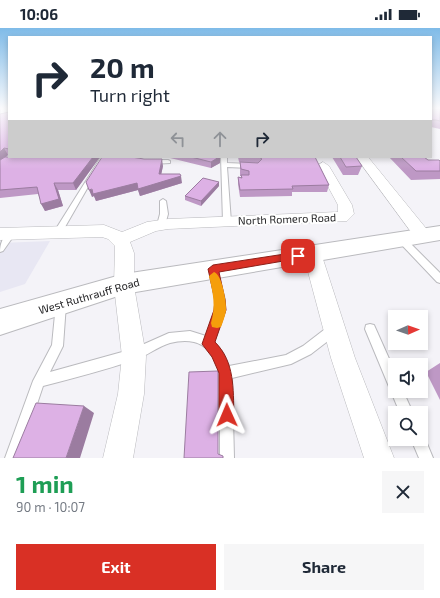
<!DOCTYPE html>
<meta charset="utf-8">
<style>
:root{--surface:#fff;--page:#f6f6f7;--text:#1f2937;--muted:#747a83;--accent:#d93025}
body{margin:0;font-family:"Exo 2",sans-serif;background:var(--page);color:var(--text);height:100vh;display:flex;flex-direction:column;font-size:15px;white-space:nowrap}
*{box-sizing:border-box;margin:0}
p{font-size:13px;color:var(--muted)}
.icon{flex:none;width:22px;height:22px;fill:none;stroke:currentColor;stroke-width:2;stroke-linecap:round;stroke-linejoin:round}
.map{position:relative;height:430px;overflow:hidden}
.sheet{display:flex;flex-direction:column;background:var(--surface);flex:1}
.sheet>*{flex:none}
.top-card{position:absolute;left:8px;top:8px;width:424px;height:122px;border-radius:0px;box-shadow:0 2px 6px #0003;background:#fff;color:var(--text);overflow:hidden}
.needle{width:26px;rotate:88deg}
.fabs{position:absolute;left:388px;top:282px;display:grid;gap:8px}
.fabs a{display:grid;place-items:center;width:40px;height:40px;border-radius:0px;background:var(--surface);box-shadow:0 2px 6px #0003;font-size:20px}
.pin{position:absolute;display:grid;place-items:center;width:34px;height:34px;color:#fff;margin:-17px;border-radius:8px;box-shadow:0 2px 6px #0006}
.me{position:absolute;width:44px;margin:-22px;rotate:359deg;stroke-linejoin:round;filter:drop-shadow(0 0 3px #0008)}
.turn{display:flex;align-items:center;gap:14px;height:84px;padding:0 16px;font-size:18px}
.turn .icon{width:52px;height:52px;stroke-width:2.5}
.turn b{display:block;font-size:28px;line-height:34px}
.lanes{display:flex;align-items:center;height:38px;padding:0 16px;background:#0003;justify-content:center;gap:20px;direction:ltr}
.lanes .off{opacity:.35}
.round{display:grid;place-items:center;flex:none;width:42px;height:42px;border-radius:0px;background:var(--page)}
.overview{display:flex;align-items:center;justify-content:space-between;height:68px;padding:0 16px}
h1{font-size:24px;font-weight:700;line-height:30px;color:#1e9e55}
.primary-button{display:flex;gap:8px;margin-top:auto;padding:8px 16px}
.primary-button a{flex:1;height:46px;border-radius:0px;background:var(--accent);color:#fff;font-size:16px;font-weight:700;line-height:46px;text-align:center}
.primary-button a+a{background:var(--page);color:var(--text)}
.status{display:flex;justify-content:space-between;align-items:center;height:28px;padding:0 20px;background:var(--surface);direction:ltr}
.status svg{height:11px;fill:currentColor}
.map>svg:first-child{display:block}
.built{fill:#e8e7f3}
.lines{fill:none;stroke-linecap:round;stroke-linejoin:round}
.lane-casing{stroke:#bababe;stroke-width:2}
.street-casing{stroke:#bababe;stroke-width:1}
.primary-casing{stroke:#bababe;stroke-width:2}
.lane{fill:#fff;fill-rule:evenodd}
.street{fill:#fff;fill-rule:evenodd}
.primary{fill:#fff;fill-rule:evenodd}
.wall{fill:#be98c5}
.shaded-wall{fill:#9b7ca0}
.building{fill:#ddb1e5;stroke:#9b7ca0}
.route{fill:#d93025;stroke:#8d1f18}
.slow{fill:#f59e0b}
.labels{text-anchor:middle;stroke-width:4;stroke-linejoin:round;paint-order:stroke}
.street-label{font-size:11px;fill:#1e1e20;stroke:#fff}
</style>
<div class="status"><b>10:06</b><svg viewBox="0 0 49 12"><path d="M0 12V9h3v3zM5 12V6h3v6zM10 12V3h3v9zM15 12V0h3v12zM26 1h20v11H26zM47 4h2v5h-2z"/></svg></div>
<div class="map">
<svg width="440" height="430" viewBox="0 0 440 430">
<rect width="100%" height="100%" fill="#f4f3f8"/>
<!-- built -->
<path class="built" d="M50 213 25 256 0 264V215Z"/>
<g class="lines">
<!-- lane casing -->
<g class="lane-casing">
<path id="lane" d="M101 129H107L96 145 61 206H55L54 204Z
M221 129H227V135L250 136 253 138 250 140 227 139 231 194 227 196 223 194Z
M168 132 170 133V135L152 136 149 134 152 132Z
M163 171 166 173 168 186 165 197 161 200 157 197 160 186V173Z
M11 203 15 206 3 223 0 224C0 216 3 207 11 203Z
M401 208 404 209 440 245V255L437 254 398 213 397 211 398 209Z
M213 238 216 239 217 241 225 272V283L214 314 223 325 229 338 286 327 303 318 329 298 333 297 337 298 338 302 337 306 311 326 291 336 232 350 234 430H220V345C216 332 208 317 194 314 186 312 178 313 170 315 157 319 147 328 134 332 105 342 74 350 43 358L19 430H5L33 353 52 317 56 276 58 273 61 272 64 273 66 276 63 318 50 344 133 321 169 305 190 303 206 308 215 283V272L209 241 210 239Z
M370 296 374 297 395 344V363H403L413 385H400L365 301 366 297Z
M421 405 423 406 433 430H419L411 411H421Z"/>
</g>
<!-- street casing -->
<g class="street-casing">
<path id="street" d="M1 81H9V84L0 89Z
M356 129H368L429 204 431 208 429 212 423 214 417 212Z
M323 134 329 138 352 177 354 186 347 193 168 201 156 203 130 214 134 225V258L146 328 144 366 133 430H103L118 366 122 328 114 258 115 218 108 211 102 209 0 212V200L104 197 122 204 147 194 168 191 338 184V177L317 138Z
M312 218 318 220 321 225 355 330 394 430H364L331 330 303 225 306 220Z"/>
</g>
<!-- primary casing -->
<g class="primary-casing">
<path id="primary" d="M440 198V212L124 266 0 307V281L124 246Z"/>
</g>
<!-- lane -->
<use href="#lane" class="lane"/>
<!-- street -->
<use href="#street" class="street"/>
<!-- primary -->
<use href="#primary" class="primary"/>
</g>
<!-- wall -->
<path class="wall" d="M431 81H440V101L431 99Z
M9 84V127H8L6 129H100L76 162H58L63 178 45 183 38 166 0 170V86Z
M102 129H164V130H136L163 138 161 146 182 155 140 168 138 162 96 173 94 168 92 169Z
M166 129H220V135L211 140Z
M238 129H315L329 157 327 164H292V168L240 169 238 156V149L241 150V148H240V134L258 135 239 134Z
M332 129H356L362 138 358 147H343Z
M389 129H424L428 132 440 133V151L411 152Z
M219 158 201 178 185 172V168Z
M440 335V372L426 344Z"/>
<!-- shaded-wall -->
<path class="shaded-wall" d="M4 120 8 127 0 134V124Z
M93 129H100L76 162 73 155Z
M219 129H220V135L211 140V134Z
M162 131 163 138 160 152 159 146Z
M181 148 182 155 140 168 138 162 96 173 94 168 92 169 89 162Z
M219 154V158L201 178V173Z
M54 155 58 162 63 178 45 183 41 176Z
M84 378 94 385 80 430H66Z"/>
<!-- building -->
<path class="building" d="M431 81H440V93L436 92H431Z
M9 84V121L4 120 0 124V86Z
M5 129H93L73 155H54L59 171 41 176 37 159 0 162V132Z
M102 129H131L144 131H162L159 146H180L181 148 138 161 137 155 93 166 92 161 89 162 86 154Z
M191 129H219L211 134Z
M259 129H315L329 157 292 158 293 161 240 162 238 149 242 150 241 147H249V143L241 141 240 134 258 135 262 131Z
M340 129H356L362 138 346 139Z
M401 129H424L428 132H439L440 133V143H416Z
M203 150 219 154 201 173 185 168Z
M218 343V426L223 428V430H184L189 344Z
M36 375 84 378 66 430H13Z"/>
<!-- sky -->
<linearGradient id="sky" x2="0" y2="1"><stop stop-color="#7fbbe8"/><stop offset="0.57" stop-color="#fafafc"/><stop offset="1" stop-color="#fafafc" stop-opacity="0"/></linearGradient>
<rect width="440" height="141" fill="url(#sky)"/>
<!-- route -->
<path class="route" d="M298 224 302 228 301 230 219 244 225 272 226 282 215 314C235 334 233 361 234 387L232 393 227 395 221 393 219 387V345L212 329 202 316 214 282 215 272 208 241 213 237Z"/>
<!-- slow -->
<path class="slow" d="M214 244C222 246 227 275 226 283 225 288 223 294 221 299L217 300 212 299 211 295C216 278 213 265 209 248Z"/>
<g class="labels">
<!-- street labels -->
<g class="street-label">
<text transform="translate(287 191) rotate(-2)" y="4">North Romero Road</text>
<text transform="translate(89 268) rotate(-16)" y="4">West Ruthrauff Road</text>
</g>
</g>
</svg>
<div class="fabs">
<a><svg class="needle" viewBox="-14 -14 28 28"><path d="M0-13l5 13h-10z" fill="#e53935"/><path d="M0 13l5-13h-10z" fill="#747a83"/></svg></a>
<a><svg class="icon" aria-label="sound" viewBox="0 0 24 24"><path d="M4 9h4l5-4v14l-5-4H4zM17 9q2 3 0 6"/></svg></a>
<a><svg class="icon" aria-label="search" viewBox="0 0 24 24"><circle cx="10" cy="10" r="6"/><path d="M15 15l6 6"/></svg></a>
</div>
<div class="pin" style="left:298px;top:228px;background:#d93025"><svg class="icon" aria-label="arrive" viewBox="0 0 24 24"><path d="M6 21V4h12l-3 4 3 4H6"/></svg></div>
<svg class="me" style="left:227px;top:387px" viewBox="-20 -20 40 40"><path d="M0-17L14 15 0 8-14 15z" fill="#d93025" stroke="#fff" stroke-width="4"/></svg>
<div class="top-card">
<div class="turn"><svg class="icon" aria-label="right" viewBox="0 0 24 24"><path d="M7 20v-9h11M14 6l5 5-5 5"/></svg><div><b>20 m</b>Turn right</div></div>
<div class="lanes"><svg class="icon off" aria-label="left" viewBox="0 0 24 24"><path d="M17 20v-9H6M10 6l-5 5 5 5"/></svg><svg class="icon off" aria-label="ahead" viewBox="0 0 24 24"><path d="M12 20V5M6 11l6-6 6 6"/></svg><svg class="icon" aria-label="right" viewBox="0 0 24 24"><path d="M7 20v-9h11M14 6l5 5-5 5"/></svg></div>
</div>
</div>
<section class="sheet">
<div class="overview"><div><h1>1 min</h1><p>90 m · 10:07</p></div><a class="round"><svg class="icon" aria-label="close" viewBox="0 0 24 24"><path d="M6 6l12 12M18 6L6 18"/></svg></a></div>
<div class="primary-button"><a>Exit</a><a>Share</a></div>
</section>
